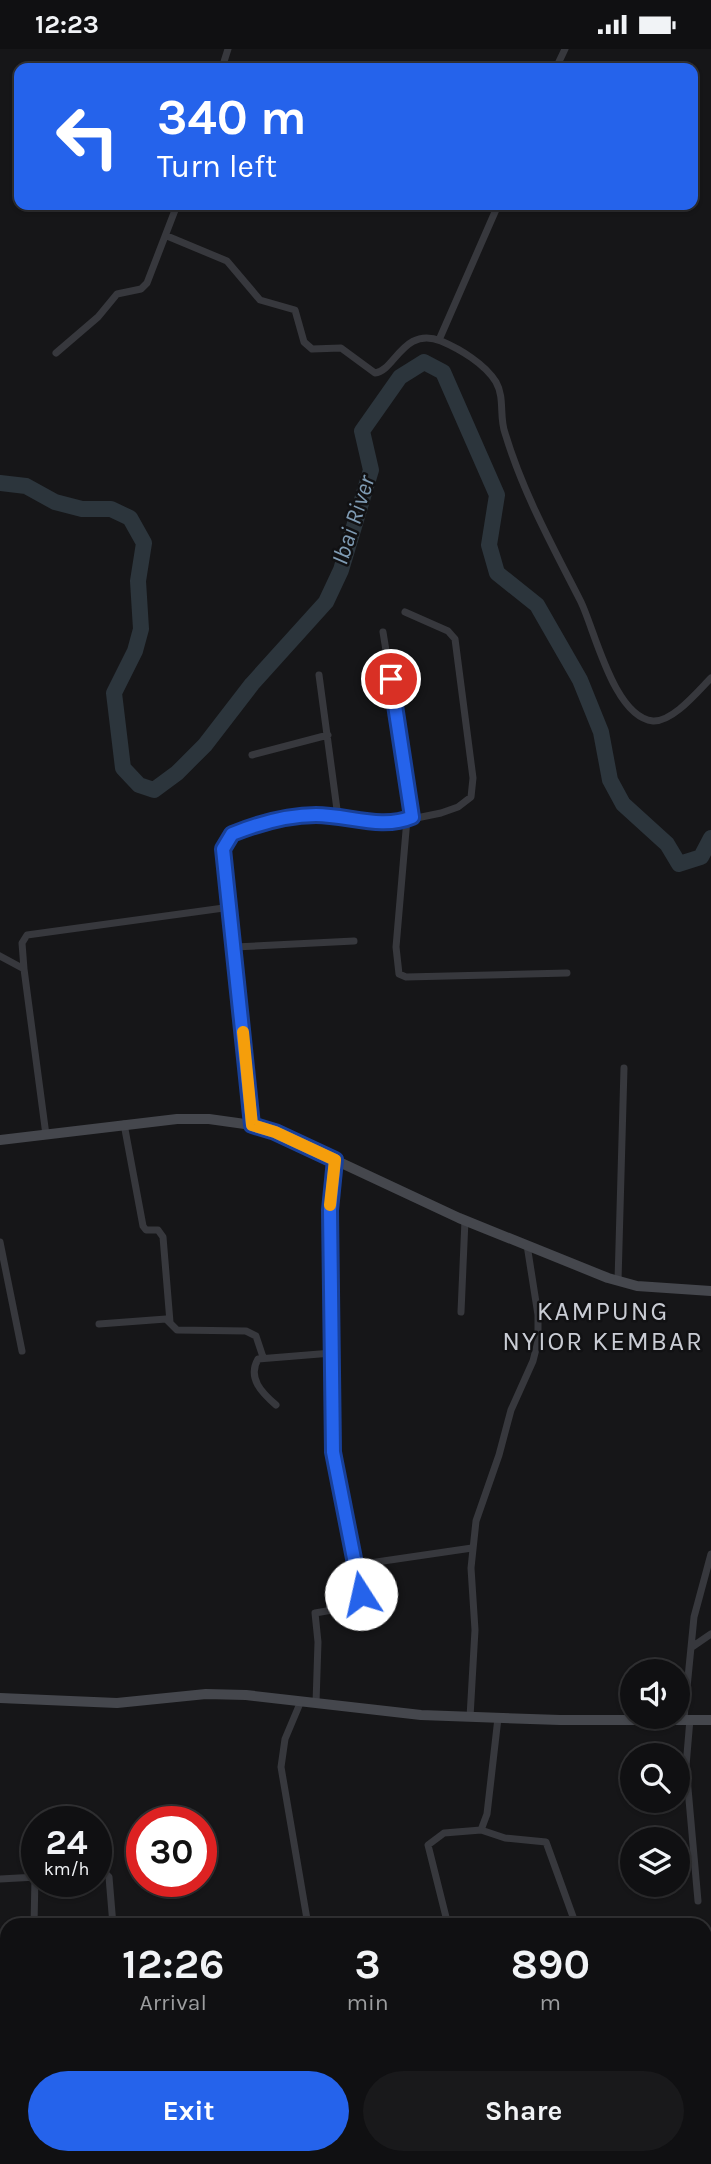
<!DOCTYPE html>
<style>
:root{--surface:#101012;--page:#19191b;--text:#f1f3f6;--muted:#9c9d9f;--line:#303032;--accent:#2563eb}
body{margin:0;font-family:Karla,sans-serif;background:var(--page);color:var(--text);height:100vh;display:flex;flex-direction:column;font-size:26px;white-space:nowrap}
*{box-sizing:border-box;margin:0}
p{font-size:23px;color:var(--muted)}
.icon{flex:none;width:38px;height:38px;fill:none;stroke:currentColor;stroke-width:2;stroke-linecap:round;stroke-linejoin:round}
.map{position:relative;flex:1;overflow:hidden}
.sheet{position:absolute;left:0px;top:1869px;width:712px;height:247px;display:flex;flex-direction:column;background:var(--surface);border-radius:21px 21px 0 0;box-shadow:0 2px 5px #0004,0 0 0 2px var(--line)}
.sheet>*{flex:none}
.banner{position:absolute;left:14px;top:14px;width:684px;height:147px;border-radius:14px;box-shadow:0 2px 5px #0004,0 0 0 2px var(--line);background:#2563eb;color:#fff;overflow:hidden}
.buttons{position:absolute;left:620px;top:1610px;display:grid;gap:14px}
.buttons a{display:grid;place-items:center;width:70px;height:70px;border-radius:50%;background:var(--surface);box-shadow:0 2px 5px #0004,0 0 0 2px var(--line);font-size:35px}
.speed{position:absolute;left:21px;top:1757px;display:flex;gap:14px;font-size:35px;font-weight:700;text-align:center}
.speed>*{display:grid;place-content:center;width:91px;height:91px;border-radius:50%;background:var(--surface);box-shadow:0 2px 5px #0004,0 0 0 2px var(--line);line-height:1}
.speed small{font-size:18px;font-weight:400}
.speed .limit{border:10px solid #d22;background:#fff;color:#111}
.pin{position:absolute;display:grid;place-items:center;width:60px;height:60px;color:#fff;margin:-30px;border:4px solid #fff;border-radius:50%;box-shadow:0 2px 7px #0007}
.me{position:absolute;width:77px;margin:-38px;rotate:350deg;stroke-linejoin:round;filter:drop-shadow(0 0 5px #0008)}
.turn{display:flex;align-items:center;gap:24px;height:147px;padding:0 28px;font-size:32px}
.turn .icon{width:91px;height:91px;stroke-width:2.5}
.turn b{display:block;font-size:49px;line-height:60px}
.eta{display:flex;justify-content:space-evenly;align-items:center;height:119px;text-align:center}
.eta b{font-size:42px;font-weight:700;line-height:49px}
.action{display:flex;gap:14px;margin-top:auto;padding:14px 28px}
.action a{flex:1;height:80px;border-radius:42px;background:var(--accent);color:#fff;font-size:28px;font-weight:700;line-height:80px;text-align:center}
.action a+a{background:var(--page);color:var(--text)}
.status{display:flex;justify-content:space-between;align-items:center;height:49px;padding:0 35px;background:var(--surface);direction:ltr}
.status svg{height:19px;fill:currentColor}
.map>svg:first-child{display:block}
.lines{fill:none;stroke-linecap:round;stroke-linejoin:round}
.river{stroke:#2c353c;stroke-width:16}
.street{stroke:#37383d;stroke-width:7}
.secondary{stroke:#45474d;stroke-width:10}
.route-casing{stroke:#184099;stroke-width:18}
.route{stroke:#2563eb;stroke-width:12}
.slow{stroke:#f59e0b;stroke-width:12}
.labels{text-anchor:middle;stroke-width:5;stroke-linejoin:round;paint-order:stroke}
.water-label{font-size:24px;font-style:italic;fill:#7f9bb3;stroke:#111113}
.quarter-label{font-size:26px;letter-spacing:2px;fill:#c9ccd4;stroke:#111113}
</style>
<div class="status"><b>12:23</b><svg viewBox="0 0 49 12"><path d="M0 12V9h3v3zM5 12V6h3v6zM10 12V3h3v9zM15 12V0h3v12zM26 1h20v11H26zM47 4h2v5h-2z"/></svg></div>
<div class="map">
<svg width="711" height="2115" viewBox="0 0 711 2115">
<rect width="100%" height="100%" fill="#161618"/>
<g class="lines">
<!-- river -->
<path class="river" d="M0 434 26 437 55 453 82 460H111L130 469 144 494 138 532 141 580 135 602 114 644 123 719 139 736 154 741 177 724 205 696 252 635 326 553 341 521 371 421 362 382 400 328 424 313 443 323 497 446 489 496 497 524 537 556 580 631 601 683 610 731 623 755 667 795 679 815 701 808 711 789"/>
<!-- street -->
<path class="street" d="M222 19 228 0
M556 19 565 0
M167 187 227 212 260 251 295 261 304 293 312 300 341 299 375 324C395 322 403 277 441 292 460 300 485 315 496 333 505 349 499 367 505 384 523 444 553 498 581 553 595 582 614 668 653 672 673 673 698 642 711 629
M439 291 498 156
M56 304 98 268 117 245 141 240 147 234 177 156
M383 583 413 768
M319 626 338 768
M252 706 328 686
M407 770 396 898 399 925 406 928 567 924
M235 898 354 892
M0 907 24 920 46 1086
M24 920 22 894 27 886 231 858
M124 1075 143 1177 146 1181H158L163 1188 170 1273
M252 1076 223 800 226 792 247 779 313 766 397 773 441 764 458 758 471 748 473 729 455 590 448 582 405 563
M0 1193 22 1302
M618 1232 624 1019
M461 1263 465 1171
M99 1275 166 1270 177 1281 246 1282 256 1287 263 1308
M276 1356C262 1344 247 1329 258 1310L332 1304
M356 1516 472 1499
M692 1598 711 1585
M301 1652 285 1690 281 1718 308 1876
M316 1654 318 1593 315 1564 356 1557 361 1545 333 1403 330 1161 335 1111
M470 1668 475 1581 471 1519 476 1472 499 1406 511 1361 533 1312 538 1292V1266L527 1196
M684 1669 694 1568 711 1505
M690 1670 686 1717 698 1852
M481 1781 505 1789 546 1793 576 1876
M96 1824H105L109 1828 113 1876
M0 1830 37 1828
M34 1876 35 1828
M448 1876 428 1796 444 1784 481 1781 487 1765 498 1669
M55 2109 56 2115
M132 2109 133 2115
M308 2109 312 2115
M541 2109 546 2115"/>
<!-- secondary -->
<path class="secondary" d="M0 1091 177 1070H209L252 1076 290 1090 459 1169 608 1229 637 1237 711 1242
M0 1649 117 1654 206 1645 246 1646 421 1666 560 1671H711"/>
</g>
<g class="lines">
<!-- route casing -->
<g class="route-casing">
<path id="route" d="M361 1545 333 1403 330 1161 335 1111 275 1083 252 1076 223 800 232 785C257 775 289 766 316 766 348 766 382 781 412 768L391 630"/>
</g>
<!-- route -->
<use href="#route" class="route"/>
<!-- slow -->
<path class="slow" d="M243 983 252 1076 275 1083 335 1111 330 1156"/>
</g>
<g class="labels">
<!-- water labels -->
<g class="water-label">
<text transform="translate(353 471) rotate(-72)" y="8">Ibai River</text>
</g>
<!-- quarter labels -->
<g class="quarter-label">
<text x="603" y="1271">KAMPUNG<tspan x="603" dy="30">NYIOR KEMBAR</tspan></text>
</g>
</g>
</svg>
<div class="buttons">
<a><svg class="icon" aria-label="sound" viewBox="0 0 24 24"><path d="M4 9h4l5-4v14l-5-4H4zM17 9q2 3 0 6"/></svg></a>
<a><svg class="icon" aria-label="search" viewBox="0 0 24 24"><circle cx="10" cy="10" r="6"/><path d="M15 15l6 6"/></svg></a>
<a><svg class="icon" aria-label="layers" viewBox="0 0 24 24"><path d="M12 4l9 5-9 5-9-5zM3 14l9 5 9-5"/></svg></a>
</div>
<div class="speed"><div>24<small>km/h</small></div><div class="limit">30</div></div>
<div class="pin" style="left:391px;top:630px;background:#d93025"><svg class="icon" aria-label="arrive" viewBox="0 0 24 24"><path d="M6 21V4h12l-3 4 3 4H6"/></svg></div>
<svg class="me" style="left:361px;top:1545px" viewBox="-20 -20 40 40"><circle r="19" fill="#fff"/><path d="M0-13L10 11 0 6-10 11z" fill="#2563eb"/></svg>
<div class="banner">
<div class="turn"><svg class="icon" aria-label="left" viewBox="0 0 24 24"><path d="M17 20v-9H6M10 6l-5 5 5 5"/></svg><div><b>340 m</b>Turn left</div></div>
</div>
<section class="sheet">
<div class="eta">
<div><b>12:26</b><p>Arrival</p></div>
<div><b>3</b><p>min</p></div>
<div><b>890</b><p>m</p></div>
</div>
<div class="action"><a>Exit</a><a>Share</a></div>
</section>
</div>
